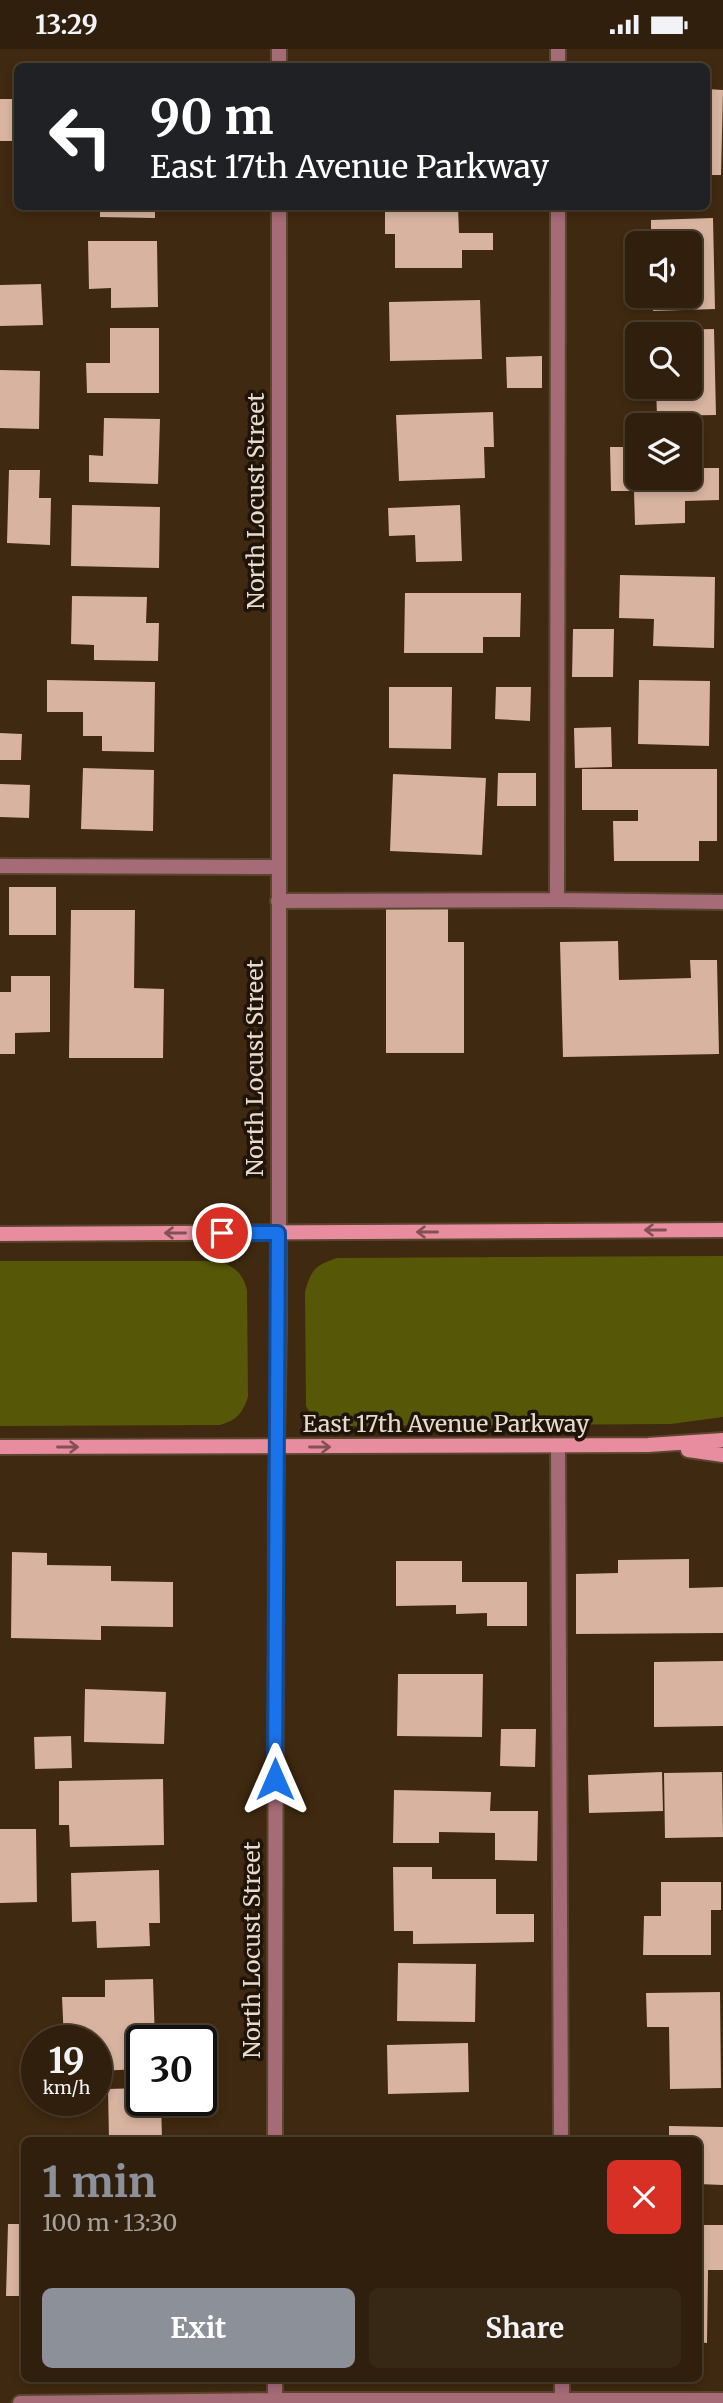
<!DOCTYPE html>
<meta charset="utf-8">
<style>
:root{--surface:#2f1f0c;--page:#372715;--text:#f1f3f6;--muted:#a7a29d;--line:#4a3d2d;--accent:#8c9099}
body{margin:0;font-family:Merriweather,serif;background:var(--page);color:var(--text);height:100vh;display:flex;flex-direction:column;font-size:26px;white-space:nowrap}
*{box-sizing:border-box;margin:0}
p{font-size:23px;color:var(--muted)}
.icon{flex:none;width:38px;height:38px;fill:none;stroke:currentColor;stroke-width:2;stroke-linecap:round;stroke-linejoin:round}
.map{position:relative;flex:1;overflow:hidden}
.drawer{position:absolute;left:21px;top:2088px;width:681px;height:245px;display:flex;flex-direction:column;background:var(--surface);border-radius:10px;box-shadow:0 4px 10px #0003,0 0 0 2px var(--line)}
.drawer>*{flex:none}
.hud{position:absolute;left:14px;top:14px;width:696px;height:147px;border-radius:10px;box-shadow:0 4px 10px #0003,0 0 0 2px var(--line);background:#202124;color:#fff;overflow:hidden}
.controls{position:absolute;left:625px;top:182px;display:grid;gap:14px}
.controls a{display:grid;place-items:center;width:77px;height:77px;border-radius:10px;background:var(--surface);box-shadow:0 4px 10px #0003,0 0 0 2px var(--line);font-size:35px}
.speed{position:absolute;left:21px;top:1976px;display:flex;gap:14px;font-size:35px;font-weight:700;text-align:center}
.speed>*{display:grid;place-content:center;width:91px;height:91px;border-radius:50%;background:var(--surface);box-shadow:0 4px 10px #0003,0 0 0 2px var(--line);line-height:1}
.speed small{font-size:18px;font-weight:400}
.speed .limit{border:4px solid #111;border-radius:10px;background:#fff;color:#111}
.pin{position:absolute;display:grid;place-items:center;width:60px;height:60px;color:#fff;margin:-30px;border:4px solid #fff;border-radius:50%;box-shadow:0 2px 7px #0007}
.me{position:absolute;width:77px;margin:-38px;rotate:0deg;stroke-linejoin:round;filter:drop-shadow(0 0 5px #0008)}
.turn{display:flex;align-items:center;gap:24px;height:147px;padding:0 21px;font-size:32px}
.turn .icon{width:91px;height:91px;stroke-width:2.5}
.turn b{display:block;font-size:49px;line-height:60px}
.round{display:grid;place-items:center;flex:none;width:74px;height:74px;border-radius:10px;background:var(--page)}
.summary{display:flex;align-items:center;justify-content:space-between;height:119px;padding:0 21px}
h1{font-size:42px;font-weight:700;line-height:52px;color:var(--accent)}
.primary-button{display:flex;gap:14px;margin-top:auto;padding:14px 21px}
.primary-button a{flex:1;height:80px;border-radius:10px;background:var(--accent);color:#fff;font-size:28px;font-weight:700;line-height:80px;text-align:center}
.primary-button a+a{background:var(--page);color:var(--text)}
.status{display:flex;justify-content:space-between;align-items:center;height:49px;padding:0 35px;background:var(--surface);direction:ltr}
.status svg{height:19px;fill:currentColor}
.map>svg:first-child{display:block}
.green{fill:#575807}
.building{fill:#d7b3a0}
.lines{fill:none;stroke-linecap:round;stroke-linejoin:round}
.service-casing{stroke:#5a452e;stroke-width:18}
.minor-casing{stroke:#5a452e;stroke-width:18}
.secondary-casing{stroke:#5a452e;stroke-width:18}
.service{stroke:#a56b76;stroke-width:14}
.minor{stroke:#a56b76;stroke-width:14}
.secondary{stroke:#e88c9f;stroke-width:14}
.oneway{stroke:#835054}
.route-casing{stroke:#114b97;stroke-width:18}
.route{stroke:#1a73e8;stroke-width:12}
.labels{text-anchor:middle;stroke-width:7;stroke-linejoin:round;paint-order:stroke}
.street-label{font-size:23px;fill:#e9dacc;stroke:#1e140a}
</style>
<div class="status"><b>13:29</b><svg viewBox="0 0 49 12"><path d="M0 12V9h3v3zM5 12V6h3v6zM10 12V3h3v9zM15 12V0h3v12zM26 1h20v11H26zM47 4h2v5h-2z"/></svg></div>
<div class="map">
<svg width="723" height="2354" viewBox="0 0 723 2354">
<rect width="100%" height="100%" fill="#3f2910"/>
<!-- green -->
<path class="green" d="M723 1207V1368L671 1375 330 1377 314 1371 306 1357 305 1243C311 1220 316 1216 337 1209Z
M0 1212H220C236 1219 243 1225 247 1241L248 1348C242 1365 237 1371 220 1376L0 1377Z"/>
<!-- building -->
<path class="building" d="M707 40 723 41 721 126H707Z
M0 50H18V92H0Z
M100 158H155V169L100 168Z
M385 158H458L459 184H493V201H462V219H395V185H385Z
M713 169 715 260 653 262V247H690V194H651V171Z
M88 192H157L158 258 111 259V239L89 240Z
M41 235 43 276 0 277V236Z
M480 251 482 310 390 312 389 253Z
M110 279H159V344H87L86 314H110Z
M714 280 716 366 657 367 656 338H690V285H668V281Z
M542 307V339H507L506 308Z
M0 321 40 322 39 380 0 379Z
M493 363 494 398H484L485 429 399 432 396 366Z
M104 369 160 370 158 435 89 433V406L103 407Z
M610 398H637V429H690V419H719V451L685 452V474L635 476 634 442H611Z
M9 421H40L39 449H51L50 496 7 494Z
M72 456 160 458 159 519 71 517Z
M460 456 462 512 416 513 415 486 389 487 388 459Z
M620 526 715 528 714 599 653 597 654 570 619 569Z
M405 544H521L520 588H483V604H404Z
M72 547 147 548 146 574H159L158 612 94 611V596L71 595Z
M573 580H614L613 628H572Z
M47 631 155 633 154 703 102 702V687H83V663H47Z
M639 631 710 632 709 697 638 695Z
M389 638H452L451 700 389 699Z
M496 638H531L530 672 495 670Z
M611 678 612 718 575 719 574 679Z
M0 684 22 685 21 711H0Z
M83 719 154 721 153 782 81 780Z
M582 720H717V792H699V812H614L613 772H638V761H582Z
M498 724H536V757H497Z
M393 725 486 729 482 806 390 802Z
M0 735 30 736 29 769 0 768Z
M9 838H56V886H9Z
M386 856H448V893H464V1004H386Z
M71 861H135L134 939 164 940 163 1009H69Z
M618 892 619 931 691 929 690 911H717L719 1005 563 1008 560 893Z
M11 927H50V983L15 984V1005H0V943H11Z
M12 1503 47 1504V1516L111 1517V1532L173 1533V1578L101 1577V1591L11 1589Z
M689 1510V1539L723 1538V1584L576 1585V1525L618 1524V1511Z
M396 1512H462V1533H527V1577H487V1564L456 1565V1556L396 1557Z
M723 1612V1677L654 1678V1613Z
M398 1625H483L482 1688 397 1687Z
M85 1640 166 1643 164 1695 84 1693Z
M501 1680H536L535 1718 500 1717Z
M71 1687 72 1719 35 1720 34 1688Z
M662 1723 663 1762 589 1764 588 1726Z
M722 1723 723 1788 665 1789 664 1724Z
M163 1730 164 1796 70 1798 69 1776H59V1732Z
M394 1741 491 1743 490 1762H538L537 1812 495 1811V1784L439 1783V1794H393Z
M0 1780H36L37 1853 0 1854Z
M393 1818H432V1830H496V1865H534V1893L413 1895V1882H394Z
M159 1821 160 1874H149L150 1897 97 1899 96 1872 72 1873 71 1824Z
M661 1833H721V1861H711V1906H643L644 1867H661Z
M398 1914 476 1915 475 1973 397 1972Z
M153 1930 155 1992H142V2020L96 2022V1992H64L62 1948H105V1931Z
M720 1943 721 2039 670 2040 669 1978H647L646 1944Z
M468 1994 469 2043 388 2045 387 1996Z
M142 2039V2051H161L162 2091H109L108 2040Z
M669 2077 723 2078V2136L698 2135V2091H669Z
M392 2086 447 2087V2091H392Z
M8 2175H24V2247H6Z
M698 2176H723V2221H708L707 2294 698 2293Z"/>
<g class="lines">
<!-- service casing -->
<g class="service-casing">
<path id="service" d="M558 18V0
M0 817 278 818
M557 851 558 158
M278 852 557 851 723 853
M558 1397 561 2091
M562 2329V2354"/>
</g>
<!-- minor casing -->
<g class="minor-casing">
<path id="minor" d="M279 18V0
M275 2091 276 1452 279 1280V158
M275 2329V2354
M20 2354 275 2351H723"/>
</g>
<!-- secondary casing -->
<g class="secondary-casing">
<path id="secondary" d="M0 1185 723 1181
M0 1398 648 1396 723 1391
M688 1401 723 1406"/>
</g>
<!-- service -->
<use href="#service" class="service"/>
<!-- minor -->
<use href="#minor" class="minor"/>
<!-- secondary -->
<use href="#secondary" class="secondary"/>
</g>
<!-- one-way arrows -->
<defs><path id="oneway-shaft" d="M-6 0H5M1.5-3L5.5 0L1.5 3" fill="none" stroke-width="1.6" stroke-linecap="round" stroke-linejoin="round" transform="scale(1.75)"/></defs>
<g class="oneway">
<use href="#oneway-shaft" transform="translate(655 1181) rotate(180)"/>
<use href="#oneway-shaft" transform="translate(427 1183) rotate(180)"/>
<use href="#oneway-shaft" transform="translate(175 1184) rotate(180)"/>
<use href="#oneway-shaft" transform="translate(68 1398)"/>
<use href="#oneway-shaft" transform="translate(320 1398)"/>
</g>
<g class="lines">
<!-- route casing -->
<g class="route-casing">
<path id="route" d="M222 1184H278L275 1730"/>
</g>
<!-- route -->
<use href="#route" class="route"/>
</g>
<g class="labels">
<!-- street labels -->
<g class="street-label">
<text transform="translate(256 452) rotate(-90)" y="8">North Locust Street</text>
<text transform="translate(255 1019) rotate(-90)" y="8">North Locust Street</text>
<text x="446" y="1383">East 17th Avenue Parkway</text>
<text transform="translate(252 1901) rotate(-90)" y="8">North Locust Street</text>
</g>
</g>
</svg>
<div class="controls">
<a><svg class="icon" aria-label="sound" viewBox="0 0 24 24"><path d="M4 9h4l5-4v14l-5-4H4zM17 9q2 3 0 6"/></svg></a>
<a><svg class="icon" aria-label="search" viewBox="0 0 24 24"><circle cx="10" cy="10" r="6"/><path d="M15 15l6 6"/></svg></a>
<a><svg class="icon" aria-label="layers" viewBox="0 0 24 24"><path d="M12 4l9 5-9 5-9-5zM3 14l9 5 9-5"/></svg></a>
</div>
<div class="speed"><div>19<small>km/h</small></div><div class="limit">30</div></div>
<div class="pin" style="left:222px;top:1184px;background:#d93025"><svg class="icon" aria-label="arrive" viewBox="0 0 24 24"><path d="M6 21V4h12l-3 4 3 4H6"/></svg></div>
<svg class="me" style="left:275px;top:1730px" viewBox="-20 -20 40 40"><path d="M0-17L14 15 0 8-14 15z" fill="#1a73e8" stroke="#fff" stroke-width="4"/></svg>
<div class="hud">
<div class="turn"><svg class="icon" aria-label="left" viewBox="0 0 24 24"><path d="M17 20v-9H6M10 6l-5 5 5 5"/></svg><div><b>90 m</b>East 17th Avenue Parkway</div></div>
</div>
<section class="drawer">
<div class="summary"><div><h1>1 min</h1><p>100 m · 13:30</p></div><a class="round" style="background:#d93025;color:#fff"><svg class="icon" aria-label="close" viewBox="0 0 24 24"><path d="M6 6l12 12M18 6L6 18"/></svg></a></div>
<div class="primary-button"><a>Exit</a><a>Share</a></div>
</section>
</div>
